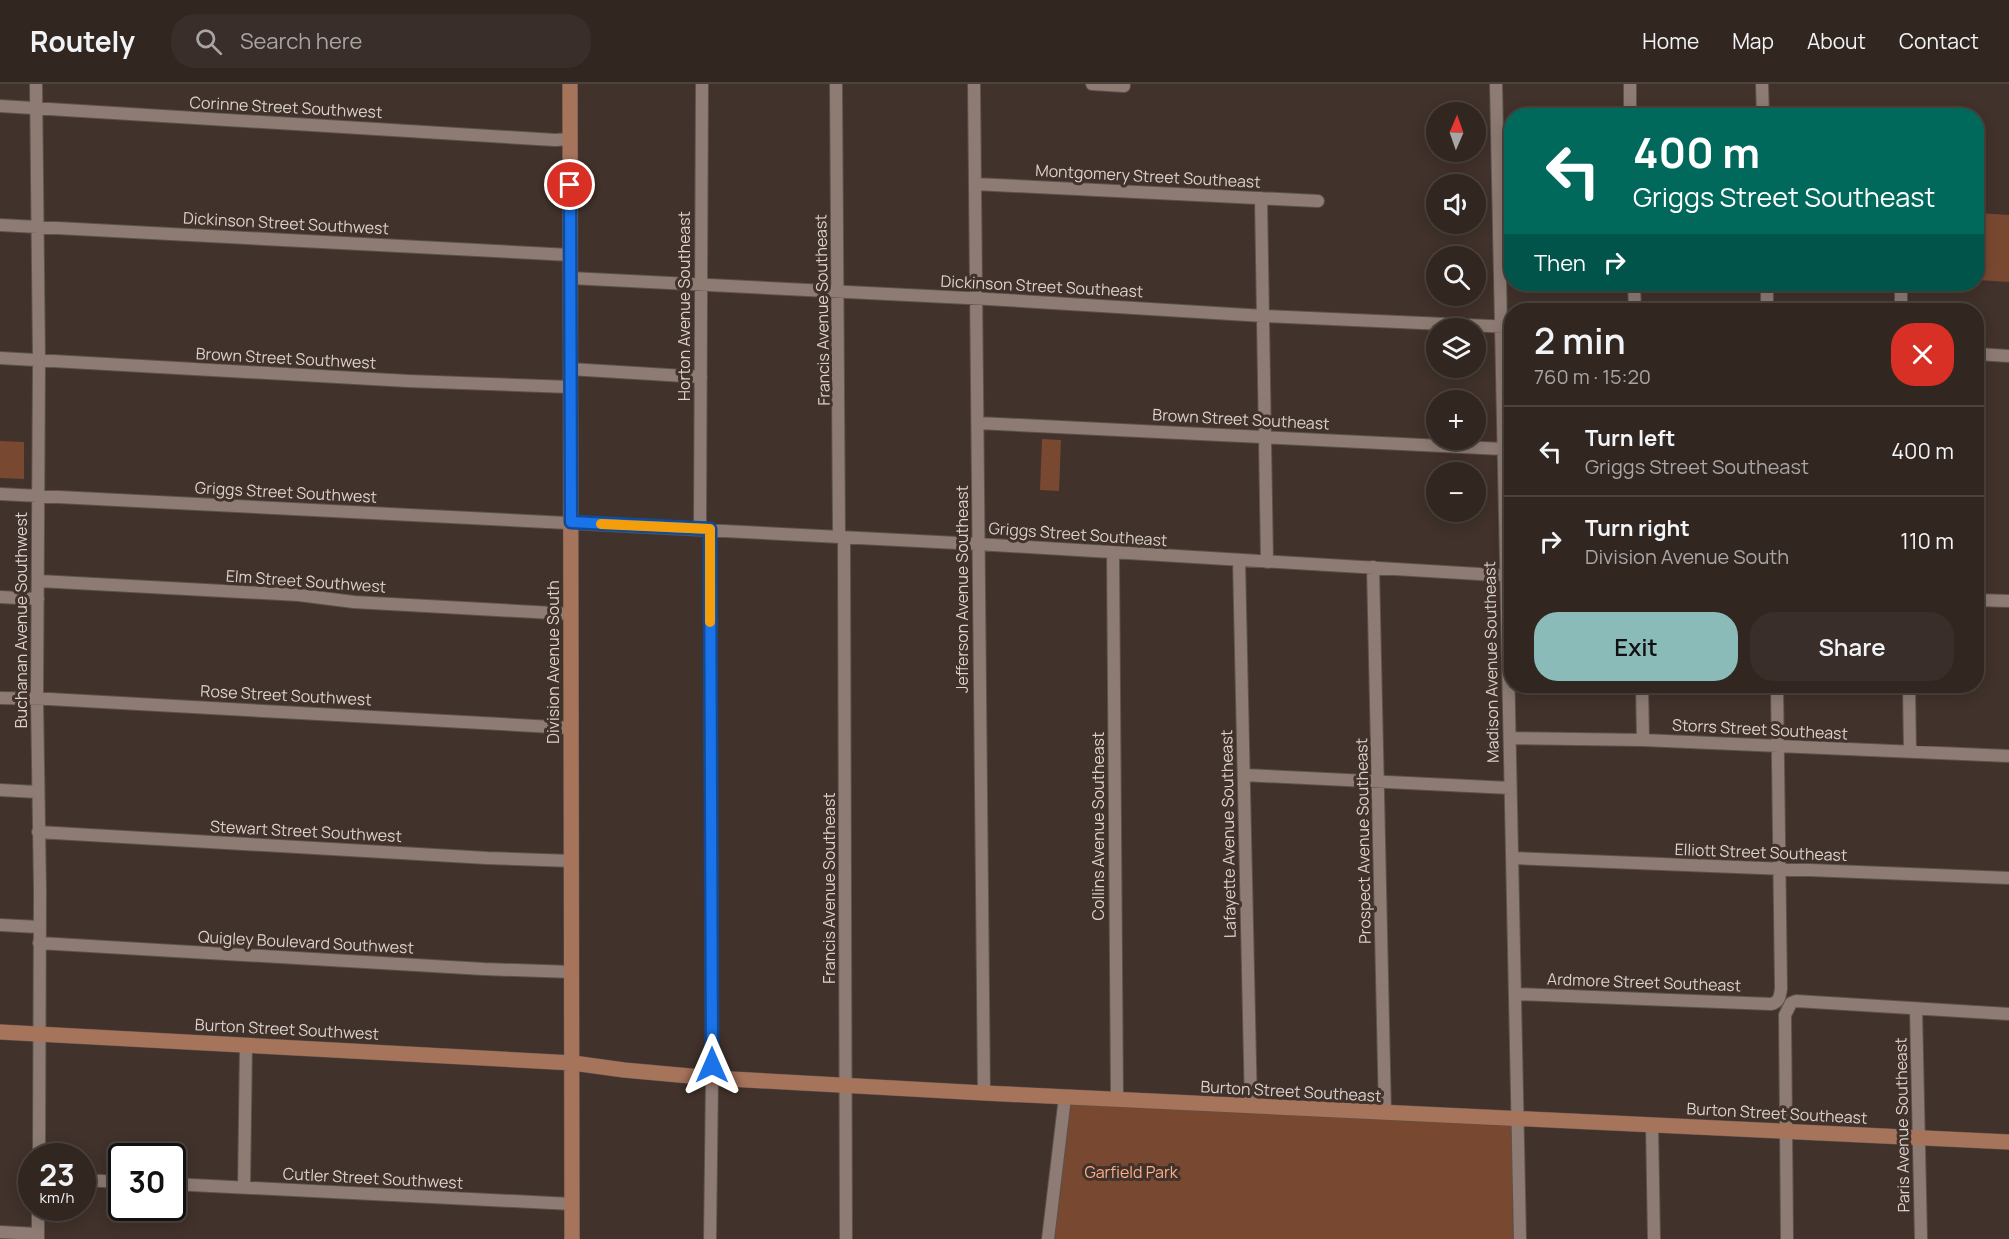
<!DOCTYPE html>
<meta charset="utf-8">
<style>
:root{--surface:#312620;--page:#392e29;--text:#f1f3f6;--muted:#a8a5a5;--line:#4c433e;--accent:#8bbbb9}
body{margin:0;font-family:Manrope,sans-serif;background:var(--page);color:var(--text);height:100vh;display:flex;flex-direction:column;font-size:22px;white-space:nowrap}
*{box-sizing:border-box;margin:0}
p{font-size:20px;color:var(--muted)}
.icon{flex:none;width:33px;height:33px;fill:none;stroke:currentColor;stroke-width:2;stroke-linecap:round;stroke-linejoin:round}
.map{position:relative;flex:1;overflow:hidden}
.drawer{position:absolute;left:1504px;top:219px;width:480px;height:390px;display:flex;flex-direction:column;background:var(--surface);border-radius:24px;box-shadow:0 3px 15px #0003,0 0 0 2px var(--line)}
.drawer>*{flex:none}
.banner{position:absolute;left:1504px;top:24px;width:480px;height:183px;border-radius:24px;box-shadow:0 3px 15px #0003,0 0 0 2px var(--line);background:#00695c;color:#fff;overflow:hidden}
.needle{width:39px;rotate:2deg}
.fabs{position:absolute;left:1426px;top:18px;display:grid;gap:12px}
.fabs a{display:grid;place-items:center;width:60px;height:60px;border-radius:50%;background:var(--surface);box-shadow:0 3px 15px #0003,0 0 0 2px var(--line);font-size:30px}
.speed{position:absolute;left:18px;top:1059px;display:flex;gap:12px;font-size:30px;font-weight:700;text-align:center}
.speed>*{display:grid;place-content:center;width:78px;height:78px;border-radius:50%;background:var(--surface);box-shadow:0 3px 15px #0003,0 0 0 2px var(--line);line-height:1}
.speed small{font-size:15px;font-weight:400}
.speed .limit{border:3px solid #111;border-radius:9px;background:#fff;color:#111}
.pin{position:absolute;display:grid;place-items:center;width:51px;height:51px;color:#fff;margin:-26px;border:3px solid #fff;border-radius:50%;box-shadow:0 2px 6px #0007}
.me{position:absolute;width:66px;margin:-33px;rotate:0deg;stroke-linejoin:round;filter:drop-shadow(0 0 4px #0008)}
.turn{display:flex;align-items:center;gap:21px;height:126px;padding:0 30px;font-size:27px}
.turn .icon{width:78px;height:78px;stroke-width:2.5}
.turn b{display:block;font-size:42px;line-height:51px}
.then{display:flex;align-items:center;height:57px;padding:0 30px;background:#0003;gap:12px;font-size:22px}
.round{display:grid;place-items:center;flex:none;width:63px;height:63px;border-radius:24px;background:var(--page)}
.overview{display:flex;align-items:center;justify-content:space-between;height:102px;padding:0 30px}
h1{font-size:36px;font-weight:600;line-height:45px}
.cta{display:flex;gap:12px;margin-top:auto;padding:12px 30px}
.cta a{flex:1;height:69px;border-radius:24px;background:var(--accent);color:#111;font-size:24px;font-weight:600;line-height:69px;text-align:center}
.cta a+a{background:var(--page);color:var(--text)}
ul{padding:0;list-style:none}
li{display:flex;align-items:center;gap:18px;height:90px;padding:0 30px;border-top:2px solid var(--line)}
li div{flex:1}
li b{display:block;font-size:22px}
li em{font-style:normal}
header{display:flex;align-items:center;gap:36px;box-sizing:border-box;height:84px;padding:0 30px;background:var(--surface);border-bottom:2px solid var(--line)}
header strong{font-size:28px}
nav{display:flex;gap:33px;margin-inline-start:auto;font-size:21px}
.search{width:420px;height:54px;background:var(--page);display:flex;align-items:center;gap:15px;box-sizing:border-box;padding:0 21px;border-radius:24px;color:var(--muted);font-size:22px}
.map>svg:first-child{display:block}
.green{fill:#794831}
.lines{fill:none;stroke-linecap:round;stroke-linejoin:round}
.minor-casing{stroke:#5d514c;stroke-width:14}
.major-casing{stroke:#5d514c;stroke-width:16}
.minor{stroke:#8e7c74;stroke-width:12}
.major{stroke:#a6735b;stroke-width:15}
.route-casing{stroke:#114b97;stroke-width:15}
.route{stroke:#1a73e8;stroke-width:10}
.slow{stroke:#f59e0b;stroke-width:10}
.labels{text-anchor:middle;stroke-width:6;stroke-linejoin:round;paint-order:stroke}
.street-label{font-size:16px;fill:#dbd1cd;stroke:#41322b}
.park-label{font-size:16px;fill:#fcad89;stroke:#41322b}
</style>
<header>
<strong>Routely</strong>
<div class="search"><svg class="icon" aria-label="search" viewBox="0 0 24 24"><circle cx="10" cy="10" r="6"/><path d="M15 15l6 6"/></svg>Search here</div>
<nav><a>Home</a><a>Map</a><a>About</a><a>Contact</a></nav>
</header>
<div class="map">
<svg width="2009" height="1155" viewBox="0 0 2009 1155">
<rect width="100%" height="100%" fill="#41322b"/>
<!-- green -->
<path class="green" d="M1977 129 2009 131V198L1977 196Z
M1042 355 1061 356 1059 407 1040 406Z
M0 357 24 358V395L0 394Z
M1064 1017 1512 1042 1513 1155H1053L1061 1105Z"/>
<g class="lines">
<!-- minor casing -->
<g class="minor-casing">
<path id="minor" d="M36 0 39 276 37 615 40 806 39 1072
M836 0 839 452
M974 0 984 1009
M1092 0 1124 2
M1496 0 1520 1155
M1630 0V32
M1762 0 1763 32
M0 22 555 56 570 55
M975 100 1318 117
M1261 114 1267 478
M0 141 570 171
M570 194 988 215 1264 232 1512 243
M1634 200 1635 226
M1767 200V226
M1901 200V226
M1977 270 2009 272
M0 274 408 297 570 303
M570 285 701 293
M978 339 1503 365
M0 410 977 460 1512 492
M700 445 702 0
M844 453 846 1155
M1113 468 1117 1015
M1239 477 1251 1023
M1373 483 1385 1029
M39 497 299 511 354 518 571 530
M0 513 38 515
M1977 516 2009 517
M1642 602 1643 656
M1909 602 1910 668
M0 614 49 615 571 644
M1510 654 1643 656 2009 672
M1244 691 1510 704
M0 706 37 708
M38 748 487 774 572 777
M1513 774 2009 794
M0 841 39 843
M39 859 484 885 572 888
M1516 910 1771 920C1779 919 1780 912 1781 905L1777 602
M1916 925 1921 1155
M1652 1041 1654 1155
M82 1096 122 1098
M172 1100 572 1120
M244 1104 246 961
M0 1148 38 1150
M38 1155V1124
M710 1155 712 994 710 445
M1048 1155 1065 1013
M1787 1155 1785 931 1791 919 1796 917 2009 930"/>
</g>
<!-- major casing -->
<g class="major-casing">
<path id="major" d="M570 0 572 1155
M0 948 573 979 624 986 712 994 984 1009 2009 1058"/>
</g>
<!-- minor -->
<use href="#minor" class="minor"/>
<!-- major -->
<use href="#major" class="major"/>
</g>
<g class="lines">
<!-- route casing -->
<g class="route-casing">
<path id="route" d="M570 101 571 438 710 445 712 981"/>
</g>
<!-- route -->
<use href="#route" class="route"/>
<!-- slow -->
<path class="slow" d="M601 440 710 445V538"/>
</g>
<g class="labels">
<!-- street labels -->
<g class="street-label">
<text transform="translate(286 23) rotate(3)" y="6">Corinne Street Southwest</text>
<text transform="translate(1148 92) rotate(3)" y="6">Montgomery Street Southeast</text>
<text transform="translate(286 139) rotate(3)" y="6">Dickinson Street Southwest</text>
<text transform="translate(1042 202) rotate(3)" y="6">Dickinson Street Southeast</text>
<text transform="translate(684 222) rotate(-90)" y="6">Horton Avenue Southeast</text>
<text transform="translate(822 226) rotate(-91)" y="6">Francis Avenue Southeast</text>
<text transform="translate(286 274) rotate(3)" y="6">Brown Street Southwest</text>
<text transform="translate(1241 335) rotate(3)" y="6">Brown Street Southeast</text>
<text transform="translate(286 408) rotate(3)" y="6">Griggs Street Southwest</text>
<text transform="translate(1078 450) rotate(4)" y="6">Griggs Street Southeast</text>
<text transform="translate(306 497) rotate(4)" y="6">Elm Street Southwest</text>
<text transform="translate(962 505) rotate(-90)" y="6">Jefferson Avenue Southeast</text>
<text transform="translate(21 536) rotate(-90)" y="6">Buchanan Avenue Southwest</text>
<text transform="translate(553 578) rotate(-90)" y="6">Division Avenue South</text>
<text transform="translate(1491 578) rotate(-91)" y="6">Madison Avenue Southeast</text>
<text transform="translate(286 611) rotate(3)" y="6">Rose Street Southwest</text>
<text transform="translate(1760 645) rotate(3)" y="6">Storrs Street Southeast</text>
<text transform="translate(1098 742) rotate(-90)" y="6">Collins Avenue Southeast</text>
<text transform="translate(306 747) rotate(3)" y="6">Stewart Street Southwest</text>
<text transform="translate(1228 750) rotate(-91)" y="6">Lafayette Avenue Southeast</text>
<text transform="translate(1363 757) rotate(-91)" y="6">Prospect Avenue Southeast</text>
<text transform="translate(1761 768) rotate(2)" y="6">Elliott Street Southeast</text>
<text transform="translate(829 804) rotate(-90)" y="6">Francis Avenue Southeast</text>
<text transform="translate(306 858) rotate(3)" y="6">Quigley Boulevard Southwest</text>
<text transform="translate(1644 898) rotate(2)" y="6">Ardmore Street Southeast</text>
<text transform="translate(287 945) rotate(3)" y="6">Burton Street Southwest</text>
<text transform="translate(1291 1007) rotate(3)" y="6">Burton Street Southeast</text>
<text transform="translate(1777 1029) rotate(3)" y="6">Burton Street Southeast</text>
<text transform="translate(1902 1041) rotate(-91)" y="6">Paris Avenue Southeast</text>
<text transform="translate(373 1094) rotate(3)" y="6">Cutler Street Southwest</text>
</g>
<!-- park labels -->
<g class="park-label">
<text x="1131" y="1094">Garfield Park</text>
</g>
</g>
</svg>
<div class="fabs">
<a><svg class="needle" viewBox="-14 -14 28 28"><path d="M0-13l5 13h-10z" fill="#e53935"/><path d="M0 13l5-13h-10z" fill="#a8a5a5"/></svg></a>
<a><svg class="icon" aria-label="sound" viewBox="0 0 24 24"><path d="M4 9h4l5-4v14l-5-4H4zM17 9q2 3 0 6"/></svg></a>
<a><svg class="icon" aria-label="search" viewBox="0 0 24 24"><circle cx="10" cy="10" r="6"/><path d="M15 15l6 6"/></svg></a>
<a><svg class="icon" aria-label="layers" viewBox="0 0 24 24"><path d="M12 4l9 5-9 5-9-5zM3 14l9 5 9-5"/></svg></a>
<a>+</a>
<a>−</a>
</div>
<div class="speed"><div>23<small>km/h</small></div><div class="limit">30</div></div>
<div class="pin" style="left:570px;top:101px;background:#d93025"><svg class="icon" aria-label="arrive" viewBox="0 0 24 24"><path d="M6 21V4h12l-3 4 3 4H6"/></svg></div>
<svg class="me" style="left:712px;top:981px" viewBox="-20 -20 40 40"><path d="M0-17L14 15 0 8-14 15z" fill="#1a73e8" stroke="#fff" stroke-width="4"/></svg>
<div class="banner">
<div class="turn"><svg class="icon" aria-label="left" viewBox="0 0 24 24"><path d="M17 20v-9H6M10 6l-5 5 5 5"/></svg><div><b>400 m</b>Griggs Street Southeast</div></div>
<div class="then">Then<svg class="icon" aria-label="right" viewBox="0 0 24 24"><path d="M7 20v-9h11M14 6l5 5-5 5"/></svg></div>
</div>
<section class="drawer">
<div class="overview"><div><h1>2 min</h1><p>760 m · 15:20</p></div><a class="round" style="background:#d93025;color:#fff"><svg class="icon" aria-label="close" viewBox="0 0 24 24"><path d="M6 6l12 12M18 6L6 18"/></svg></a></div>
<ul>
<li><svg class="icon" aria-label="left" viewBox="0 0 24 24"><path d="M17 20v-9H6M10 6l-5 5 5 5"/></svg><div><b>Turn left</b><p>Griggs Street Southeast</p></div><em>400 m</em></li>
<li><svg class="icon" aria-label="right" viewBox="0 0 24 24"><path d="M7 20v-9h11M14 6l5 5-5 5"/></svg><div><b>Turn right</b><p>Division Avenue South</p></div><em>110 m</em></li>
</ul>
<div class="cta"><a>Exit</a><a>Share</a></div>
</section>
</div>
